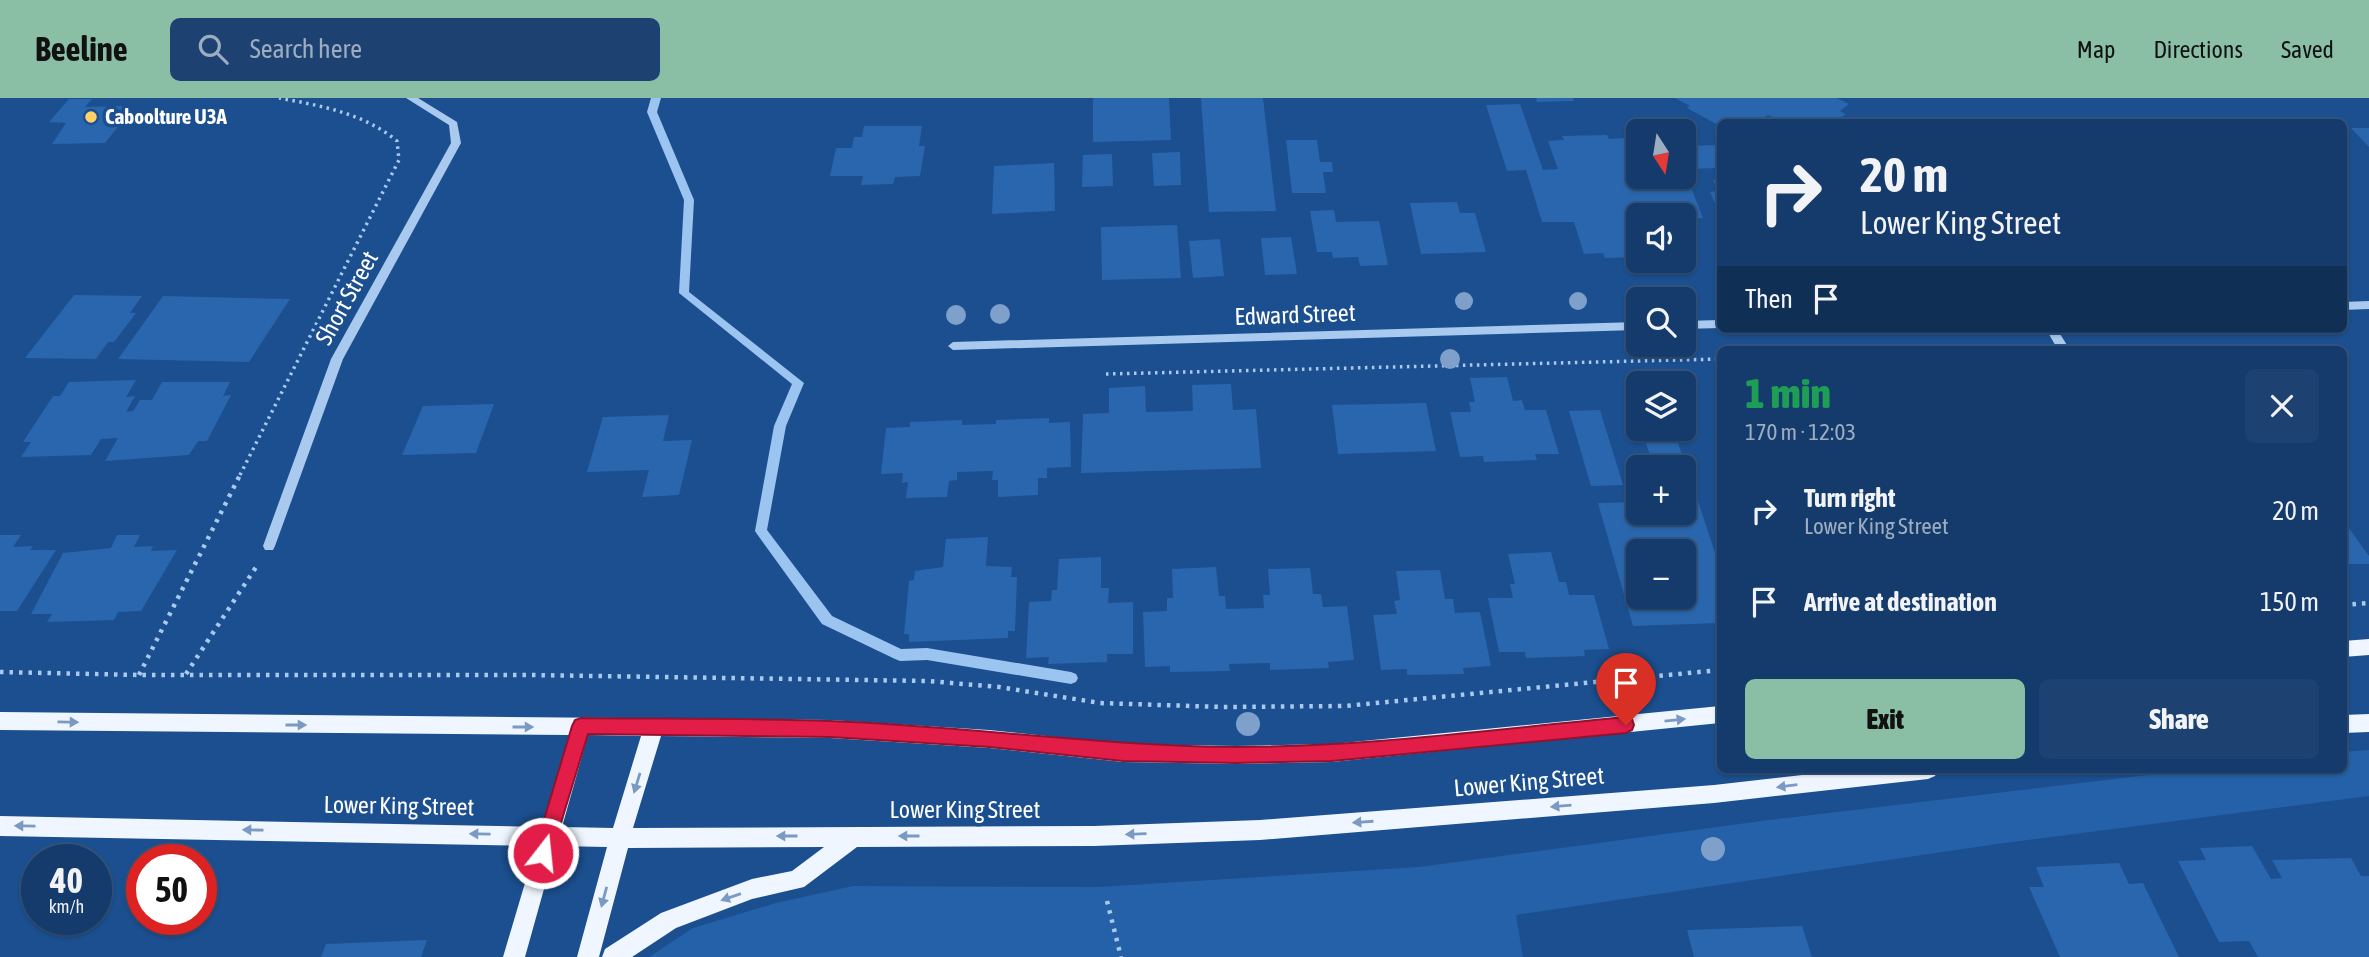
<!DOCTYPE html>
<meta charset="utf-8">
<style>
:root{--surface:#143b6b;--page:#1d4271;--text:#f1f3f6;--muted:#9dadc1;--line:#33557e;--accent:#8abfa5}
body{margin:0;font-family:"Asap Condensed",sans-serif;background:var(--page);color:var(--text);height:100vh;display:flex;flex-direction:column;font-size:26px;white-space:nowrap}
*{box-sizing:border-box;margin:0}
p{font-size:23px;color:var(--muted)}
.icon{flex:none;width:38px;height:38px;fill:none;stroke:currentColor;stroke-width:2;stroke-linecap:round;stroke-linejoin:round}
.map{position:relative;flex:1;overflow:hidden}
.panel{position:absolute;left:1717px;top:248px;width:630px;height:427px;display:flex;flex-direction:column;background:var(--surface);border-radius:10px;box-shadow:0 2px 5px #0004,0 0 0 2px var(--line)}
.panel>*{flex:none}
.top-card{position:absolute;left:1717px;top:21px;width:630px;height:214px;border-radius:10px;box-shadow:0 2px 5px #0004,0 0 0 2px var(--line);background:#143b6b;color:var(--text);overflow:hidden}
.needle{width:46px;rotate:168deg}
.tools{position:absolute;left:1626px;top:21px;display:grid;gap:14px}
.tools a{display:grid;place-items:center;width:70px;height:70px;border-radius:10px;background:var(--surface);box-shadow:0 2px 5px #0004,0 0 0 2px var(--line);font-size:35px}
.speed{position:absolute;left:21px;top:746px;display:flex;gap:14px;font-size:35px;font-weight:700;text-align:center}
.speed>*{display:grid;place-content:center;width:91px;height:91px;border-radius:50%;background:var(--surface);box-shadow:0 2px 5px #0004,0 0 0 2px var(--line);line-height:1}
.speed small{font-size:18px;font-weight:400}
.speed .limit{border:10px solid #d22;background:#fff;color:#111}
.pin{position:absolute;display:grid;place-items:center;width:60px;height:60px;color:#fff;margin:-72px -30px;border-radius:50% 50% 50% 0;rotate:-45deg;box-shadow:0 0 7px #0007}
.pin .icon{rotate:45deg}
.me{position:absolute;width:77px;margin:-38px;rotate:16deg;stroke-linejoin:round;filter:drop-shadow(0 0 5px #0008)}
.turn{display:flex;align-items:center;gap:24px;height:147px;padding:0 28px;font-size:32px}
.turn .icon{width:91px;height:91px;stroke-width:2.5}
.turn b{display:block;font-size:49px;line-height:60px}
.then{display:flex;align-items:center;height:66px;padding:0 28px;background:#0003;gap:14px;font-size:26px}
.round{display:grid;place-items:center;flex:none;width:74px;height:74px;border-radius:10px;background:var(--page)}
.headline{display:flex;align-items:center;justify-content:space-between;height:119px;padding:0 28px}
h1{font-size:42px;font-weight:800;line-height:52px;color:#1e9e55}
.cta{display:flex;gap:14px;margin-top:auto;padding:14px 28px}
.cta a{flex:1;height:80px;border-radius:10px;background:var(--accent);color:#111;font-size:28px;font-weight:800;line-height:80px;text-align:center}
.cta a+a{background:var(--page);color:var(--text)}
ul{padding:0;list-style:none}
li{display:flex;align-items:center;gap:21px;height:91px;padding:0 28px}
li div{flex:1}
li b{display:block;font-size:26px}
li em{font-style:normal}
header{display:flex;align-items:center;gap:42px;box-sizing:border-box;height:98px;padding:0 35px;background:var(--accent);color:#111}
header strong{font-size:33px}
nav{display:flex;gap:38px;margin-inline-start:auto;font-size:24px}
.search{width:490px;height:63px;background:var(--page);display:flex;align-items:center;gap:18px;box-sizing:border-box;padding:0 24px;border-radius:10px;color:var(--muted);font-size:26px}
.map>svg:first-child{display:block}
.green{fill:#2461a8}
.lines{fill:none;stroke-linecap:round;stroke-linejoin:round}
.stream{fill:#9cc4f0;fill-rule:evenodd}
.building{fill:#2a66ad;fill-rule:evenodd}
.path-far1{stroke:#a9c9ee;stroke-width:3.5;stroke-dasharray:2.5 4.5;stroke-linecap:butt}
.path{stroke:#a9c9ee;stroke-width:4.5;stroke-dasharray:3.5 6;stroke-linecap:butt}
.minor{fill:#a9c9ee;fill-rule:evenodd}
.major{fill:#f0f6ff;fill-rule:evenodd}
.tree{fill:#7ea0ca}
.oneway{fill:#7b9ac1}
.route{fill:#e11d48;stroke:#92132f;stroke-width:2}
.poi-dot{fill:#ffd166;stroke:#1b4f8f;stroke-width:2.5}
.labels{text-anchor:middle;stroke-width:7;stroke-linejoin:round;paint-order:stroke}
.far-poi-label{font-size:21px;font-weight:bold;fill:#fff;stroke:#1b4f8f;text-anchor:start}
.street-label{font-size:24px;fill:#fff;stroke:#1b4f8f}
</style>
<header>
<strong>Beeline</strong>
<div class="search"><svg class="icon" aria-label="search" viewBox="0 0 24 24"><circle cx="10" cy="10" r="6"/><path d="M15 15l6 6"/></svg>Search here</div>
<nav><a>Map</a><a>Directions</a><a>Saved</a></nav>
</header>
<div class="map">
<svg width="2369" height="859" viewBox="0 0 2369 859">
<rect width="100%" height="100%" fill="#1b4f8f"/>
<!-- green -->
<path class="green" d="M2369 652V698L1997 746 1516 817 1523 859H649L693 830 776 805 853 788 1098 789 1419 769 1769 722 2190 672H2343V654Z"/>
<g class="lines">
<!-- stream -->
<path class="stream" d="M651 0H661L657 14 694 102 689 194 804 285 786 328 767 432 832 518 901 551 927 550 1071 574 1076 576 1078 580 1076 584 1071 586 927 562 900 563 895 561 822 526 757 436 755 433 774 328 792 286 679 195 684 102 647 14Z"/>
</g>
<!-- building -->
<path class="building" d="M1093 0H1169L1171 42 1093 44Z
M1201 0H1263L1276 113 1209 114Z
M1536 0H1573L1574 3 1537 4Z
M1675 0H1837L1849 6 1840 13 1846 16 1834 24H1782L1768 17 1757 24H1720V28L1687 10 1690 8Z
M69 1H92L85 9 125 8 121 13H131L105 45 52 46 66 25 49 24Z
M1520 6 1543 72 1558 71 1548 43 1564 42 1562 38 1607 37 1609 41 1625 40 1638 69V79H1684V72L1703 120 1684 121V117H1638V159L1605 160 1603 155 1584 156 1574 124H1542L1526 72 1507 73 1486 7Z
M864 28H922L919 48H925L920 78 895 79 893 86 861 87 863 78H830L836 50H852L854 39H862Z
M2351 30H2369V49Z
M1286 42H1317L1320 64H1332L1333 74H1323L1326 95H1292Z
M1720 47V70L1684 71V48Z
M1180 54 1181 87 1154 88 1152 55Z
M1112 56 1113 88 1082 89 1083 57Z
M1054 65 1055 113 992 116 994 68Z
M1713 82H1720V117L1710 94 1718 93Z
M1457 104 1460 115H1475L1486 154 1421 156 1410 105Z
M1334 112 1336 124 1379 123 1388 167 1360 168 1358 159 1333 160 1332 154H1317L1310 113Z
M1177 127 1181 180 1102 182 1101 129Z
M1291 139 1297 176 1265 177 1261 140Z
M1220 141 1224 178 1193 180 1189 143Z
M74 197 142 198 130 215H136L114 244H108L96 261 25 260Z
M163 198 290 201 249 264 118 261Z
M1507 279 1513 303 1522 302 1525 312H1546L1559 356H1535L1537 362 1484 364 1483 358 1460 359 1450 314H1471L1469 304H1475L1470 280Z
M136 282 126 299 135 298 126 314 133 313 140 302H152L162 284H230L223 298 231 297 207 343H198L189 357 105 363 118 340 101 341 91 357 21 359 31 344H23L53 298H60L69 284Z
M1231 286 1233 312 1256 311 1261 370 1081 375 1083 316 1109 315V290L1145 288 1146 314 1193 313 1192 287Z
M1426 305 1436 353 1338 356 1332 307Z
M494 306 476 355 402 357 423 308Z
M1600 312 1623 387 1591 388 1569 313Z
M669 317 663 343 692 342 679 397 642 399 649 372 587 374 603 319Z
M1049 320V325L1070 324 1071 369 1047 370V380H1038V397L998 399V382H992L993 373 957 374V382L949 383 947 399 906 400 908 384 902 385 903 375 881 376 886 330 910 329V324L962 322V327L996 326V322Z
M1641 331H1673L1692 384 1684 385V369H1654Z
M1684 403H1698L1720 470V525L1633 528 1598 405 1638 404V415H1684ZM1638 453H1684V499H1638Z
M2343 422 2369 458V466H2343Z
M0 437H21L13 449 33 448 30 452H56L17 513H0Z
M117 437H140L134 449 153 448 151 453 177 452 141 513 118 514 114 522 47 524 52 516H31L63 455 111 450Z
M988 439 986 468 1012 469 1011 479H1017L1015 533H1008V540L909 544V536H904L909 483 914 482 915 473 943 469 946 441Z
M1551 454 1559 484H1566L1569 497H1594L1609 551 1584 552 1585 558 1526 560 1525 554H1499L1488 500H1513L1510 486H1515L1508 456Z
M1101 459V490H1109L1108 505 1133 504V556H1107V564L1048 566 1049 559 1026 560 1029 504 1051 503 1052 492H1057L1059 461Z
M1216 469 1219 498H1225L1226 511 1264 510 1263 497H1270L1268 471 1310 470 1313 496H1321L1323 509 1347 508 1354 562 1328 564 1329 570 1270 572V565L1229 566 1230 573 1170 574V568L1145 569 1143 514 1167 513V500H1173L1172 471Z
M1440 472 1445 501H1453L1455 515 1480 514 1491 568 1463 570 1464 576 1407 577V571L1381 572 1373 517 1397 516 1394 503 1400 502 1396 473Z
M2252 748 2271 781 2282 780 2272 762 2351 760 2361 778H2369V859H2258L2249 843 2219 844 2178 763 2206 762 2200 750Z
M2119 765 2129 786 2143 785 2179 859H2060L2029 789H2044L2036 769Z
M1802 828 1812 859H1694L1687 832Z
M427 842 421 859H321L326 846Z"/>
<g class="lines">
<!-- path-far1 -->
<path class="path-far1" d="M1106 276 1720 261
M240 377 399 62 397 43C363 15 322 8 279 0"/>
<!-- path -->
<path class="path" d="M2343 507 2369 505
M0 574 139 577H529L928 583 999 589 1100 605 1222 609 1345 608 1720 572
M186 576 258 466
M139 577 241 375
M1107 803 1121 859"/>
<!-- minor -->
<path class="minor" d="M406 0H418L457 24 461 45 343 261 275 448 273 452H265L263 448 331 261 451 45 449 27Z
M2369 203V211L2343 212V204Z
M1720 222V230L1684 231V223Z
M1638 224V232L953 252 948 248 953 244Z
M2046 231H2057L2070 252H2058Z"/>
<!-- major -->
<path class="major" d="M2369 541V557L2343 559V543Z
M1720 608V625L1332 664 1236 666 1123 664 989 650 830 640 661 638 633 730 1094 728 1260 722 1714 687 1846 672H1938L1935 678 1928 681 1714 705 1260 742 1094 748 857 749 804 789 752 801 676 830 632 859H602L605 851 661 815 752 781 792 773 824 749 628 750 599 859H577L607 749 556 748 525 859H503L536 748 0 738V718L542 729 569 637 0 632V614L830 622 989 632 1123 646 1236 648 1332 646ZM588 637 641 638 613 730 562 729Z
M2369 616V634L2343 635V617Z"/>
</g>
<!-- trees -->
<g class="tree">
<circle cx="1464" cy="203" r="9"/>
<circle cx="1578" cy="203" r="9"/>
<circle cx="1000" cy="216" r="10"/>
<circle cx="956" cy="217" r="10"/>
<circle cx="1450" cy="261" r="10"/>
<circle cx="1248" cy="626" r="12"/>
<circle cx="1713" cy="751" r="12"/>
</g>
<!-- one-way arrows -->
<defs><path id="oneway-solid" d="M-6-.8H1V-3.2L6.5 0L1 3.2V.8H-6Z" transform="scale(1.75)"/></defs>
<g class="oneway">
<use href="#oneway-solid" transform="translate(1675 622) rotate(-6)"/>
<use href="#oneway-solid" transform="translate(68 624) rotate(1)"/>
<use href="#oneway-solid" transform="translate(296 627)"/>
<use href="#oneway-solid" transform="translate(523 629)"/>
<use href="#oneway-solid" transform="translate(637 685) rotate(107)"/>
<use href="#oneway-solid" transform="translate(1787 688) rotate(173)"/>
<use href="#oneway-solid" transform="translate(1561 708) rotate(175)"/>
<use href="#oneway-solid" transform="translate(1363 724) rotate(176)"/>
<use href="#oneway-solid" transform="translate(25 728) rotate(-179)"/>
<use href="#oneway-solid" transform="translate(253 732) rotate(-179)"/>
<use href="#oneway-solid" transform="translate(480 736) rotate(-179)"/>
<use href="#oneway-solid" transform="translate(1136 736) rotate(178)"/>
<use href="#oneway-solid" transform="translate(787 738) rotate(180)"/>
<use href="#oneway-solid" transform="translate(909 738) rotate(180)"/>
<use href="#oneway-solid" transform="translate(604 799) rotate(105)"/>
<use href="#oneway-solid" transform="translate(731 799) rotate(161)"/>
</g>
<!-- route -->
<path class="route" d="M1626 619 1632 621 1634 627 1632 632 1626 635 1332 663 1236 665 1123 663 989 649 830 639 588 636 550 761 543 764 536 761 534 755 572 628 575 622 581 620C664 621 747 620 830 623 965 628 1100 648 1236 649 1366 649 1496 631 1626 619Z"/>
<!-- markers -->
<circle class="poi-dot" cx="91" cy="19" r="7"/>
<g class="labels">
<!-- far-poi labels -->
<g class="far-poi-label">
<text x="105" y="26">Caboolture U3A</text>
</g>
<!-- street labels -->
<g class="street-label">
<text transform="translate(347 200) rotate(-61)" y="8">Short Street</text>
<text transform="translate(1295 217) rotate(-2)" y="8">Edward Street</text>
<text transform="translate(1529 684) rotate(-5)" y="8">Lower King Street</text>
<text transform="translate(399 708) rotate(1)" y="8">Lower King Street</text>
<text x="965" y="720">Lower King Street</text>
</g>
</g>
</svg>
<div class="tools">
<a><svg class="needle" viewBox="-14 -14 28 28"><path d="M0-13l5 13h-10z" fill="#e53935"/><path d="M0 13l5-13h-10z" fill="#9dadc1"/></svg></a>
<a><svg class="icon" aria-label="sound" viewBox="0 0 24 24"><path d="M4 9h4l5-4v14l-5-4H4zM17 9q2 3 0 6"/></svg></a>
<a><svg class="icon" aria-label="search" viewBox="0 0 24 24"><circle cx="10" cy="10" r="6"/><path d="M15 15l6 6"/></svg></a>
<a><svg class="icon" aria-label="layers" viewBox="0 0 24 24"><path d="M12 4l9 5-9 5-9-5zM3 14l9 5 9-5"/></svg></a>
<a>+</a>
<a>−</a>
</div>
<div class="speed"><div>40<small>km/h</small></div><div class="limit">50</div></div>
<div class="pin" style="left:1626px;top:627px;background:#d93025"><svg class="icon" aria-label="arrive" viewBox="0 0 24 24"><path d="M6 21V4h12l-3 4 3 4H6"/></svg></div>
<svg class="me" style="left:543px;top:755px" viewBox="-20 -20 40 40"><circle r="17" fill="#e11d48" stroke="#fff" stroke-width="3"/><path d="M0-11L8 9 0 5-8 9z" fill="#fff"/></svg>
<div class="top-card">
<div class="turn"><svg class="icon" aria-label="right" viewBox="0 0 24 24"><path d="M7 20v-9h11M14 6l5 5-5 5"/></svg><div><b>20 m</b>Lower King Street</div></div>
<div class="then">Then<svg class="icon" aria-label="arrive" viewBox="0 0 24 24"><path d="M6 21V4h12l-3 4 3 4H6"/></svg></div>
</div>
<section class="panel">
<div class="headline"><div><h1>1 min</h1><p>170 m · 12:03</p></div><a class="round"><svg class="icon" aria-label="close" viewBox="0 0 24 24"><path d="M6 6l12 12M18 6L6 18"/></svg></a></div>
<ul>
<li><svg class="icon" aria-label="right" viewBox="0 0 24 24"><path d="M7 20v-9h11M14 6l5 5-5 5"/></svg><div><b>Turn right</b><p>Lower King Street</p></div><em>20 m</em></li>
<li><svg class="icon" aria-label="arrive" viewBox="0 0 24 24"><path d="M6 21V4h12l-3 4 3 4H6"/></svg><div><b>Arrive at destination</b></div><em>150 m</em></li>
</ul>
<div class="cta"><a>Exit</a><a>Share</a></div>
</section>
</div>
